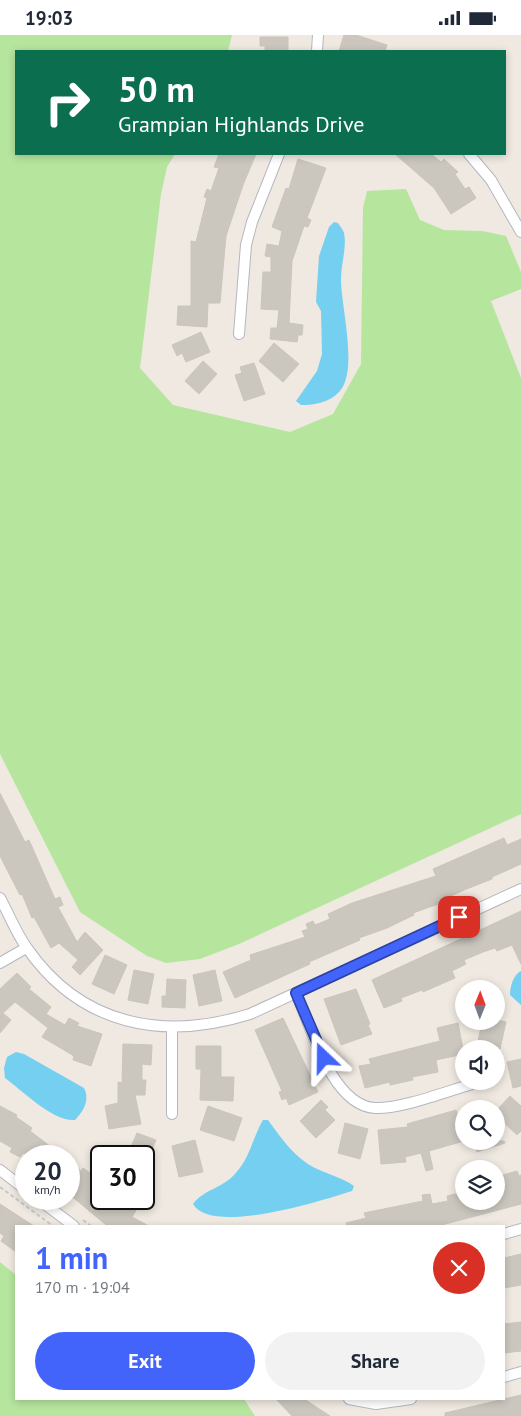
<!DOCTYPE html>
<meta charset="utf-8">
<style>
:root{--surface:#fff;--page:#f2f2f3;--text:#1f2937;--muted:#747a83;--accent:#4264fb}
body{margin:0;font-family:"PT Sans",sans-serif;background:var(--page);color:var(--text);height:100vh;display:flex;flex-direction:column;font-size:19px;white-space:nowrap}
*{box-sizing:border-box;margin:0}
p{font-size:16px;color:var(--muted)}
.icon{flex:none;width:28px;height:28px;fill:none;stroke:currentColor;stroke-width:2;stroke-linecap:round;stroke-linejoin:round}
.map{position:relative;flex:1;overflow:hidden}
.drawer{position:absolute;left:15px;top:1190px;width:490px;height:175px;display:flex;flex-direction:column;background:var(--surface);border-radius:0px;box-shadow:0 2px 8px #0003}
.drawer>*{flex:none}
.hud{position:absolute;left:15px;top:15px;width:491px;height:105px;border-radius:0px;box-shadow:0 2px 8px #0003;background:#0b6e4f;color:#fff;overflow:hidden}
.needle{width:32px;rotate:1deg}
.controls{position:absolute;left:455px;top:945px;display:grid;gap:10px}
.controls a{display:grid;place-items:center;width:50px;height:50px;border-radius:50%;background:var(--surface);box-shadow:0 2px 8px #0003;font-size:25px}
.speed{position:absolute;left:15px;top:1110px;display:flex;gap:10px;font-size:25px;font-weight:700;text-align:center}
.speed>*{display:grid;place-content:center;width:65px;height:65px;border-radius:50%;background:var(--surface);box-shadow:0 2px 8px #0003;line-height:1}
.speed small{font-size:12px;font-weight:400}
.speed .limit{border:2px solid #111;border-radius:8px;background:#fff;color:#111}
.pin{position:absolute;display:grid;place-items:center;width:42px;height:42px;color:#fff;margin:-21px;border-radius:10px;box-shadow:0 2px 8px #0006}
.me{position:absolute;width:55px;margin:-28px;rotate:337deg;stroke-linejoin:round;filter:drop-shadow(0 0 4px #0008)}
.turn{display:flex;align-items:center;gap:18px;height:105px;padding:0 20px;font-size:22px}
.turn .icon{width:65px;height:65px;stroke-width:2.5}
.turn b{display:block;font-size:35px;line-height:42px}
.round{display:grid;place-items:center;flex:none;width:52px;height:52px;border-radius:26px;background:var(--page)}
.summary{display:flex;align-items:center;justify-content:space-between;height:85px;padding:0 20px}
h1{font-size:30px;font-weight:800;line-height:38px;color:var(--accent)}
.primary-button{display:flex;gap:10px;margin-top:auto;padding:10px 20px}
.primary-button a{flex:1;height:58px;border-radius:30px;background:var(--accent);color:#fff;font-size:20px;font-weight:800;line-height:58px;text-align:center}
.primary-button a+a{background:var(--page);color:var(--text)}
.status{display:flex;justify-content:space-between;align-items:center;height:35px;padding:0 25px;background:var(--surface);direction:ltr}
.status svg{height:14px;fill:currentColor}
.map>svg:first-child{display:block}
.green{fill:#b6e59e}
.water{fill:#75cff0}
.building{fill:#cbc7bf;stroke:#cbc5ba}
.lines{fill:none;stroke-linecap:round;stroke-linejoin:round}
.minor-casing{stroke:#b4b7c1;stroke-width:12}
.path{stroke:#c9c9c9;stroke-width:2;stroke-dasharray:4 2.5;stroke-linecap:butt}
.minor{stroke:#fff;stroke-width:10}
.route-casing{stroke:#2b41a3;stroke-width:12}
.route{stroke:#4264fb;stroke-width:9}
</style>
<div class="status"><b>19:03</b><svg viewBox="0 0 49 12"><path d="M0 12V9h3v3zM5 12V6h3v6zM10 12V3h3v9zM15 12V0h3v12zM26 1h20v11H26zM47 4h2v5h-2z"/></svg></div>
<div class="map">
<svg width="521" height="1381" viewBox="0 0 521 1381">
<rect width="100%" height="100%" fill="#efe9e1"/>
<!-- green -->
<path class="green" d="M0 0H232L228 16H16V119H175L167 132 161 159 140 333 173 370 290 397 333 379 361 329 363 173 367 156 406 154 420 185 444 195 482 196 506 201 521 237V254L491 266 521 343V779L239 909 200 924 166 928 147 921 80 877 0 719Z
M0 1227 16 1240V1364H244L255 1381H0Z"/>
<!-- water -->
<path class="water" d="M334 187 338 188C340 191 343 195 344 198 347 212 341 229 341 244 341 271 357 330 342 353 334 366 315 371 301 370L296 366 317 336 322 319 321 276 316 267 319 221 329 192Z
M521 936V970L510 960C510 952 513 940 521 936Z
M16 1017 24 1019 84 1053C90 1065 84 1075 75 1085 53 1087 23 1056 5 1043L4 1033 7 1022Z
M263 1085H268C279 1100 291 1118 308 1129 322 1138 342 1142 354 1151L352 1156C324 1165 211 1201 193 1169 203 1155 222 1153 234 1140 250 1124 252 1104 263 1085Z"/>
<!-- building -->
<path class="building" d="M344 0H356L387 10 385 16H339Z
M260 2H288V16H265V11H260Z
M219 119H256L243 150 226 201 220 268H208L207 292 177 290 178 271H191V206L196 207 207 163 204 162 207 154 211 156 219 133 214 132Z
M395 119H431L441 127 444 124 458 137 455 139 465 154 469 152 476 163 451 179 434 153Z
M298 124 326 133 307 183 311 185 308 192 304 191 292 226 289 288 303 290 302 300H298L297 307 270 304 271 293H277L279 275 261 274 263 237H271V222L265 221 267 209 279 211 282 196 272 192 286 153 289 154Z
M201 297 210 317 186 327 182 318 177 321 172 310Z
M274 308 299 329 283 347 259 326Z
M203 326 217 339 199 359 185 346Z
M254 328 265 359 244 366 235 340 242 338 240 332Z
M0 758 25 807 29 805 55 864 60 862 63 870 58 872 77 907 85 897 103 915 80 940 72 932 78 925 59 908 51 913 34 882 32 883 22 859 20 860 0 821Z
M504 803 507 810 521 804V829L492 842V844L464 855 440 866 441 868 413 878 414 880 387 893 359 903 360 905 309 927 310 929 235 963 223 937 251 925 250 920 305 902 302 896 308 894 306 889 313 886 315 890 330 884 328 879 352 868 436 841 433 834Z
M521 876V929L512 910 497 916 495 913 483 917 464 925 466 929 452 936 455 943 423 957 422 955 401 963 402 966 384 973 372 945Z
M105 920 127 930 114 959 92 949Z
M134 935 154 939 148 969 128 965Z
M215 935 222 966 199 971 193 940Z
M17 938 31 952 29 954 51 972 46 979 65 990 69 983 79 988 77 991 102 999 91 1031 73 1025 74 1021 42 1002 48 993 15 967 3 978 11 985 0 998V954Z
M167 944 186 945 185 973 162 972V961H166Z
M356 954 370 989 368 990 372 999 341 1010 324 964Z
M283 983 318 1057 289 1070 286 1063 282 1065 279 1057 282 1056 255 995Z
M498 985 506 987 500 1014 477 1011 482 987 497 990Z
M458 988 464 1019 436 1025 438 1037 412 1042 413 1045 390 1050V1047L365 1053 359 1031 371 1029 369 1024 440 1006 437 993Z
M123 1009 152 1010 151 1030 142 1029V1045H146L145 1060H135L141 1089 109 1094 105 1071 118 1068V1047L122 1048Z
M196 1011H221V1042H234L233 1066 200 1065 201 1034H196Z
M521 1024V1051L513 1053 507 1027Z
M510 1061 521 1071V1096L517 1100 496 1080V1076Z
M321 1065 328 1072 325 1075 335 1085 316 1103 300 1086Z
M0 1071 17 1080 16 1082 32 1093 30 1096 63 1121H27L23 1118 20 1122 10 1117 12 1113 0 1106Z
M208 1071 242 1083 234 1106 200 1095Z
M456 1075 464 1106 429 1116 433 1134 426 1136 421 1118 405 1122 406 1127 381 1129 378 1095 408 1092 407 1089Z
M345 1088 368 1094 360 1124 338 1118Z
M137 1098 156 1105 149 1121H127Z
M195 1105 203 1137 179 1142 172 1111Z
M474 1106H504L505 1108 477 1117Z
M69 1126 81 1136 83 1133 101 1146V1164H124L138 1172 132 1182 149 1191H109L105 1189 69 1159Z
M517 1136 519 1141 521 1140V1169L438 1191H347L346 1188 366 1183 364 1178 423 1166 422 1160 430 1159 432 1169 448 1166 447 1161 464 1157V1166H496V1142Z
M0 1169 34 1191H16V1217L1 1206 4 1201 0 1198Z
M521 1219V1250L504 1253V1223Z
M521 1287V1316L504 1318V1289Z
M521 1360V1381H445V1378Z
M276 1364H304L330 1381H292Z"/>
<g class="lines">
<!-- minor casing -->
<g class="minor-casing">
<path id="minor" d="M317 16 318 0
M469 119 491 145 521 197
M239 299 246 210 252 187 279 119
M0 863C9 879 16 898 27 913 81 991 164 1006 250 979L521 854
M0 928 26 913
M296 958C310 990 332 1071 375 1073 403 1074 450 1055 479 1047
M172 1079V993
M0 1135 26 1155
M38 1164 74 1191
M504 1199 521 1194
M504 1342 521 1337
M349 1364 376 1369 411 1364"/>
</g>
<!-- path -->
<path class="path" d="M0 1152 53 1191
M83 1185 91 1191"/>
<!-- minor -->
<use href="#minor" class="minor"/>
</g>
<g class="lines">
<!-- route casing -->
<g class="route-casing">
<path id="route" d="M324 1023 296 958 459 882"/>
</g>
<!-- route -->
<use href="#route" class="route"/>
</g>
</svg>
<div class="controls">
<a><svg class="needle" viewBox="-14 -14 28 28"><path d="M0-13l5 13h-10z" fill="#e53935"/><path d="M0 13l5-13h-10z" fill="#747a83"/></svg></a>
<a><svg class="icon" aria-label="sound" viewBox="0 0 24 24"><path d="M4 9h4l5-4v14l-5-4H4zM17 9q2 3 0 6"/></svg></a>
<a><svg class="icon" aria-label="search" viewBox="0 0 24 24"><circle cx="10" cy="10" r="6"/><path d="M15 15l6 6"/></svg></a>
<a><svg class="icon" aria-label="layers" viewBox="0 0 24 24"><path d="M12 4l9 5-9 5-9-5zM3 14l9 5 9-5"/></svg></a>
</div>
<div class="speed"><div>20<small>km/h</small></div><div class="limit">30</div></div>
<div class="pin" style="left:459px;top:882px;background:#d93025"><svg class="icon" aria-label="arrive" viewBox="0 0 24 24"><path d="M6 21V4h12l-3 4 3 4H6"/></svg></div>
<svg class="me" style="left:324px;top:1023px" viewBox="-20 -20 40 40"><path d="M0-17L14 15 0 8-14 15z" fill="#4264fb" stroke="#fff" stroke-width="4"/></svg>
<div class="hud">
<div class="turn"><svg class="icon" aria-label="right" viewBox="0 0 24 24"><path d="M7 20v-9h11M14 6l5 5-5 5"/></svg><div><b>50 m</b>Grampian Highlands Drive</div></div>
</div>
<section class="drawer">
<div class="summary"><div><h1>1 min</h1><p>170 m · 19:04</p></div><a class="round" style="background:#d93025;color:#fff"><svg class="icon" aria-label="close" viewBox="0 0 24 24"><path d="M6 6l12 12M18 6L6 18"/></svg></a></div>
<div class="primary-button"><a>Exit</a><a>Share</a></div>
</section>
</div>
